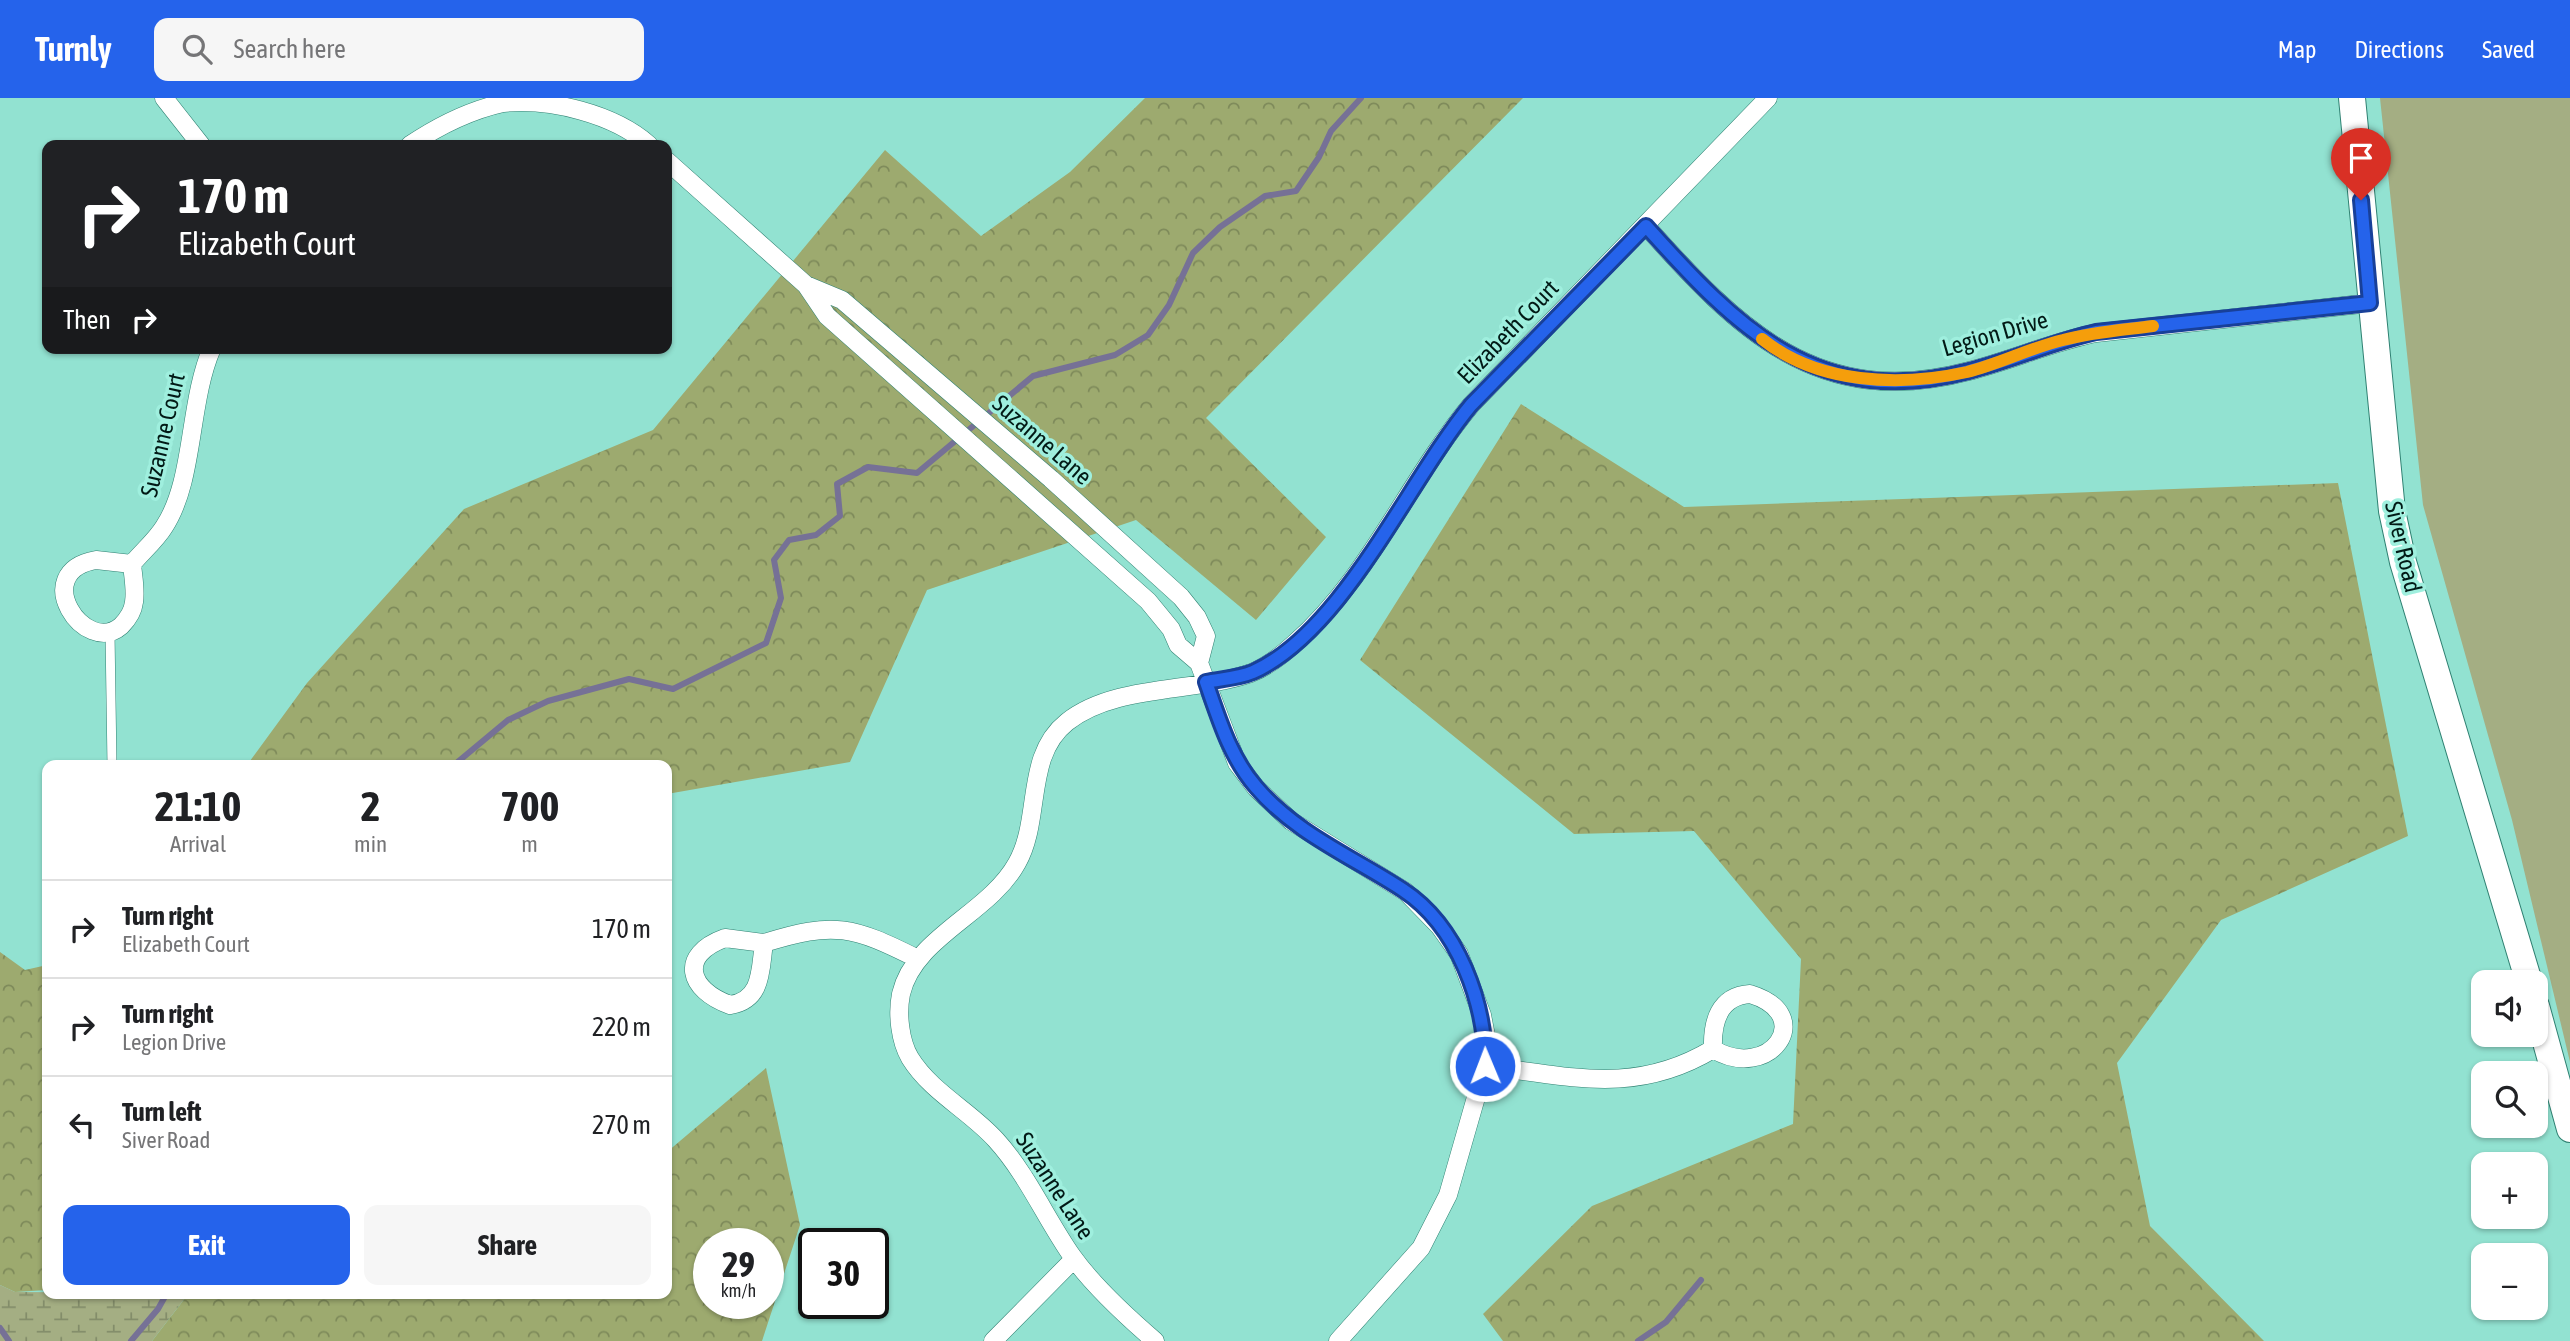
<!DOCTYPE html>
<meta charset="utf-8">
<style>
:root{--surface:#fff;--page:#f6f6f6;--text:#202124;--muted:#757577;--line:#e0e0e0;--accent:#2563eb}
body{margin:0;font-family:"Asap Condensed",sans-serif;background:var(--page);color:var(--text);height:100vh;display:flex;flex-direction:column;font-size:26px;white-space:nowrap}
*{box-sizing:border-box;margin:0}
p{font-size:23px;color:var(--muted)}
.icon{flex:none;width:38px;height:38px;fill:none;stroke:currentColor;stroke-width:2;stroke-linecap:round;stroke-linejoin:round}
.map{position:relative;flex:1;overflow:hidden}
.side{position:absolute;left:42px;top:662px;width:630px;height:539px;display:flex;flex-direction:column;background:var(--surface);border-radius:14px;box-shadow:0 2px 5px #0004}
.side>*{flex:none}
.guide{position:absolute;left:42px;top:42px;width:630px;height:214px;border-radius:14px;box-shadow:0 2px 5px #0004;background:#202124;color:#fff;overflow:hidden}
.fabs{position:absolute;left:2471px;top:872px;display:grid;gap:14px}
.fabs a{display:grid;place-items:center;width:77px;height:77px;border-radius:14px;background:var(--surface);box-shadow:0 2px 5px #0004;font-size:35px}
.speed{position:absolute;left:693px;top:1130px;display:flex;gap:14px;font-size:35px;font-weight:700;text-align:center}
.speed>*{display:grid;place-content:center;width:91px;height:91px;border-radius:50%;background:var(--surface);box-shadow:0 2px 5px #0004;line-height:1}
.speed small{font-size:18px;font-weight:400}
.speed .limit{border:4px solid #111;border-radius:10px;background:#fff;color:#111}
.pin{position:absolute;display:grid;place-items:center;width:60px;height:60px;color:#fff;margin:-72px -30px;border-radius:50% 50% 50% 0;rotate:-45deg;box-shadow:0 0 7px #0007}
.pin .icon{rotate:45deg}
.me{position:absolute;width:77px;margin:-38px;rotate:359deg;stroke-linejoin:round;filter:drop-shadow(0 0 5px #0008)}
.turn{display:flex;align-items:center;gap:24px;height:147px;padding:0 21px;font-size:32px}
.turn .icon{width:91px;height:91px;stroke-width:2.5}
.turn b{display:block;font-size:49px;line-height:60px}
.then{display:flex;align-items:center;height:66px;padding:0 21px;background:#0003;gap:14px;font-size:26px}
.eta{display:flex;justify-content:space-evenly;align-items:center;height:119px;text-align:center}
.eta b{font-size:42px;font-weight:700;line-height:49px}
.cta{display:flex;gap:14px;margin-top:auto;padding:14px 21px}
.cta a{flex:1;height:80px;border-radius:14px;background:var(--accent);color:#fff;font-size:28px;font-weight:700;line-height:80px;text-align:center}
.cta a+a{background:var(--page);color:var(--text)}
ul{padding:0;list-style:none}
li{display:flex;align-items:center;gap:21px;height:98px;padding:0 21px;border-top:2px solid var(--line)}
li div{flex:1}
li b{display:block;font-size:26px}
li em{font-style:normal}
header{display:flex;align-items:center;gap:42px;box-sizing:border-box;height:98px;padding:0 35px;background:var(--accent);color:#fff}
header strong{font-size:33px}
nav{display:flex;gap:38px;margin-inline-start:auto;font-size:24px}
.search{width:490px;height:63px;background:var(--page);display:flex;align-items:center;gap:18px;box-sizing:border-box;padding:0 24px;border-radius:14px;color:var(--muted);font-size:26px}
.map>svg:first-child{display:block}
.green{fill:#a4ae83}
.forest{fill:url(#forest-crowns);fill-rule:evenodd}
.wetland{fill:url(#wetland-marsh)}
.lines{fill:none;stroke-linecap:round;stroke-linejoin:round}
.stream{stroke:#767196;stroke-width:6}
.lane-casing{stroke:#2f8172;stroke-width:10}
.street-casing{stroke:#2f8172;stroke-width:19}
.secondary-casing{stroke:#2f8172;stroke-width:28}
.lane{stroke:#fff;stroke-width:9}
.street{stroke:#fff;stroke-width:18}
.secondary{stroke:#fff;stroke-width:26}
.route-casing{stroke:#184099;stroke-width:18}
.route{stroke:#2563eb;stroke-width:12}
.slow{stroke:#f59e0b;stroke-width:12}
.labels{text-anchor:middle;stroke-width:7;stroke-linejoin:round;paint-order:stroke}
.street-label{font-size:24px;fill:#021a16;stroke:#9fefde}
</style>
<header>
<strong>Turnly</strong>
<div class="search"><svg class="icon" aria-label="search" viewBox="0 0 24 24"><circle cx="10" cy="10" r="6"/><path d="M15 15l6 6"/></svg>Search here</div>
<nav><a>Map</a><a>Directions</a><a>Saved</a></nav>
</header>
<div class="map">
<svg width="2570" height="1243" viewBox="0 0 2570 1243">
<defs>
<pattern id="forest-crowns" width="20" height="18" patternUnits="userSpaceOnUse" patternTransform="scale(1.75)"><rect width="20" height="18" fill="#9daa6f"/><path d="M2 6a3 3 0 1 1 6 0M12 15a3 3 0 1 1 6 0" fill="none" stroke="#7e8a5a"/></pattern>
<pattern id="wetland-marsh" width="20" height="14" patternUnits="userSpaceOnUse" patternTransform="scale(1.75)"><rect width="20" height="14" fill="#a4ae83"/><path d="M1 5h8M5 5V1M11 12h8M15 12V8" fill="none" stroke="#838d6a"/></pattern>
</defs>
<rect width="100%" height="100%" fill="#92e2d1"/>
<!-- green -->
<path class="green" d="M2380 0H2570V964L2512 722 2423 407Z"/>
<!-- forest -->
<path class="forest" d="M1145 0H1523L1206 320 1326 439 1256 522 1136 422 927 492 850 664 667 696V667H247L307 585 464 411 653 332 885 52 981 138 1070 74Z
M1521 306 1684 409 2338 385 2408 738 2221 822 2117 965 2150 1128 2264 1243H1503L1483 1216 1592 1108 1793 1026 1801 861 1694 733 1574 736 1360 562Z
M0 854 25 872 47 867V1192L15 1194 0 1187Z
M766 970 800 1127 762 1243H152L189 1195H667V1054ZM709 1146H768V1206H709Z"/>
<!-- wetland -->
<path class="wetland" d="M0 1187 15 1194 189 1195 152 1243H0Z"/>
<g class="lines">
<!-- stream -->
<path class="stream" d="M454 667 508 622 548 603 629 581 673 591 766 545 781 500 774 462 789 442 816 437 840 418 837 386 868 369 917 375 1033 278 1115 257 1148 237 1169 207 1193 155 1220 129 1265 98 1296 93 1319 59 1331 33 1361 0
M0 1230 9 1243
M131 1243 158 1211 167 1195
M1638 1243 1666 1224 1701 1182"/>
<!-- lane casing -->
<g class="lane-casing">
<path id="lane" d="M110 535 112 667"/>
</g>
<!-- street casing -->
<g class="street-casing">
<path id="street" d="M164 0 201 47
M410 47C437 29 471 12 503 5 550 0 614 16 649 47
M667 63 806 187 827 218 1148 503 1171 531 1178 547 1199 565
M1646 128C1738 231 1818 313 1969 273 2012 262 2052 244 2096 235L2370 205
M806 187 842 202 1051 381 1181 499 1197 519 1206 538 1199 565 1237 665 1256 690 1291 723 1406 794 1440 829 1459 856 1482 917 1486 938 1485 968 1448 1097 1421 1150 1338 1243
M96 462 132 466C133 478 136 492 134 504 133 513 127 522 121 528 85 559 28 474 96 462Z
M132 466C142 454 156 442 164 429 195 382 188 305 212 250
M725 840 764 845C760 871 763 902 730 907 688 892 678 857 725 840Z
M764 845C835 823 852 828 918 861
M1750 896C1819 917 1769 985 1713 951 1712 924 1719 898 1750 896Z
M1485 968C1570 978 1635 998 1713 951
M993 1243 1074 1161
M1155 1243C1126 1218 1094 1189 1072 1158 1046 1121 1027 1076 996 1042 970 1013 931 994 910 960 900 943 897 916 901 896 914 839 989 816 1017 765 1042 721 1024 658 1067 624 1115 586 1194 595 1251 575 1266 569 1282 557 1294 546 1370 479 1408 383 1471 307L1768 0"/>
</g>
<!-- secondary casing -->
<g class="secondary-casing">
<path id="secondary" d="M2352 0 2392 413 2403 464 2529 884
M2536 908 2570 1031"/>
</g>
<!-- lane -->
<use href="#lane" class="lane"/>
<!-- street -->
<use href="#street" class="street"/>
<!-- secondary -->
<use href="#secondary" class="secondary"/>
</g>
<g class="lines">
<!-- route casing -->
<g class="route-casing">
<path id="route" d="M1485 968C1486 906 1458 828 1403 792 1353 759 1296 736 1256 689 1230 659 1219 621 1206 584 1221 581 1239 580 1253 574 1344 533 1408 383 1471 307L1646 128C1738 231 1818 313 1969 273 2012 262 2052 244 2096 234L2370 205 2361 102"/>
</g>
<!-- route -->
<use href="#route" class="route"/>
<!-- slow -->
<path class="slow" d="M1762 241C1818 286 1899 289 1967 274 1999 266 2030 250 2063 242 2093 234 2123 232 2153 228"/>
</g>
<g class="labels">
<!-- street labels -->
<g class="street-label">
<text transform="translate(1508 234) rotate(-46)" y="8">Elizabeth Court</text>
<text transform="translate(1995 236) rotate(-16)" y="8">Legion Drive</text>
<text transform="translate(163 337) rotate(-77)" y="8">Suzanne Court</text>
<text transform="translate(1042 342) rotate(41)" y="8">Suzanne Lane</text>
<text transform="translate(2403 449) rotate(77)" y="8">Siver Road</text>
<text transform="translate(1055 1088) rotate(57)" y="8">Suzanne Lane</text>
</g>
</g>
</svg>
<div class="fabs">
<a><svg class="icon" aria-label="sound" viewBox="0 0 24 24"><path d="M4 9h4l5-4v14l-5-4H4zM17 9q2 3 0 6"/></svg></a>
<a><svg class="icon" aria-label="search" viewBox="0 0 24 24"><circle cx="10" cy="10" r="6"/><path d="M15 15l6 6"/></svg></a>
<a>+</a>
<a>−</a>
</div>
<div class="speed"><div>29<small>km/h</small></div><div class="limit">30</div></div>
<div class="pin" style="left:2361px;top:102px;background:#d93025"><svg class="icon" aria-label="arrive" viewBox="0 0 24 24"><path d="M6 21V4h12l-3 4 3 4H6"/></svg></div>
<svg class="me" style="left:1485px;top:968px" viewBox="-20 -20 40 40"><circle r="17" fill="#2563eb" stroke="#fff" stroke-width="3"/><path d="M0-11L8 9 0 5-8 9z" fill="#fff"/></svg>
<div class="guide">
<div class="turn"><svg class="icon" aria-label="right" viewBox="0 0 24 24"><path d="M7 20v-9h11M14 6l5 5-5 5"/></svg><div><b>170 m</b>Elizabeth Court</div></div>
<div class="then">Then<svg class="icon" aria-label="right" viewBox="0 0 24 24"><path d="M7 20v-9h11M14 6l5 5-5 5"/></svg></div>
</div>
<section class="side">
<div class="eta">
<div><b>21:10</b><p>Arrival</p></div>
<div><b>2</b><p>min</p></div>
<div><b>700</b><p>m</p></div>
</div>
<ul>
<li><svg class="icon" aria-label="right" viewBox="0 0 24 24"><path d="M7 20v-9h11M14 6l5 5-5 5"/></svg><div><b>Turn right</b><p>Elizabeth Court</p></div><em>170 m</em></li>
<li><svg class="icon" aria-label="right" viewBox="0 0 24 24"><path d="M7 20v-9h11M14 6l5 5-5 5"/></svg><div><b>Turn right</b><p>Legion Drive</p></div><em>220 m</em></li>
<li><svg class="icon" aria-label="left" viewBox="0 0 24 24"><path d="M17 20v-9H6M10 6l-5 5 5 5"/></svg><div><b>Turn left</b><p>Siver Road</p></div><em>270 m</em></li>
</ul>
<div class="cta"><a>Exit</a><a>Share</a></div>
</section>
</div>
